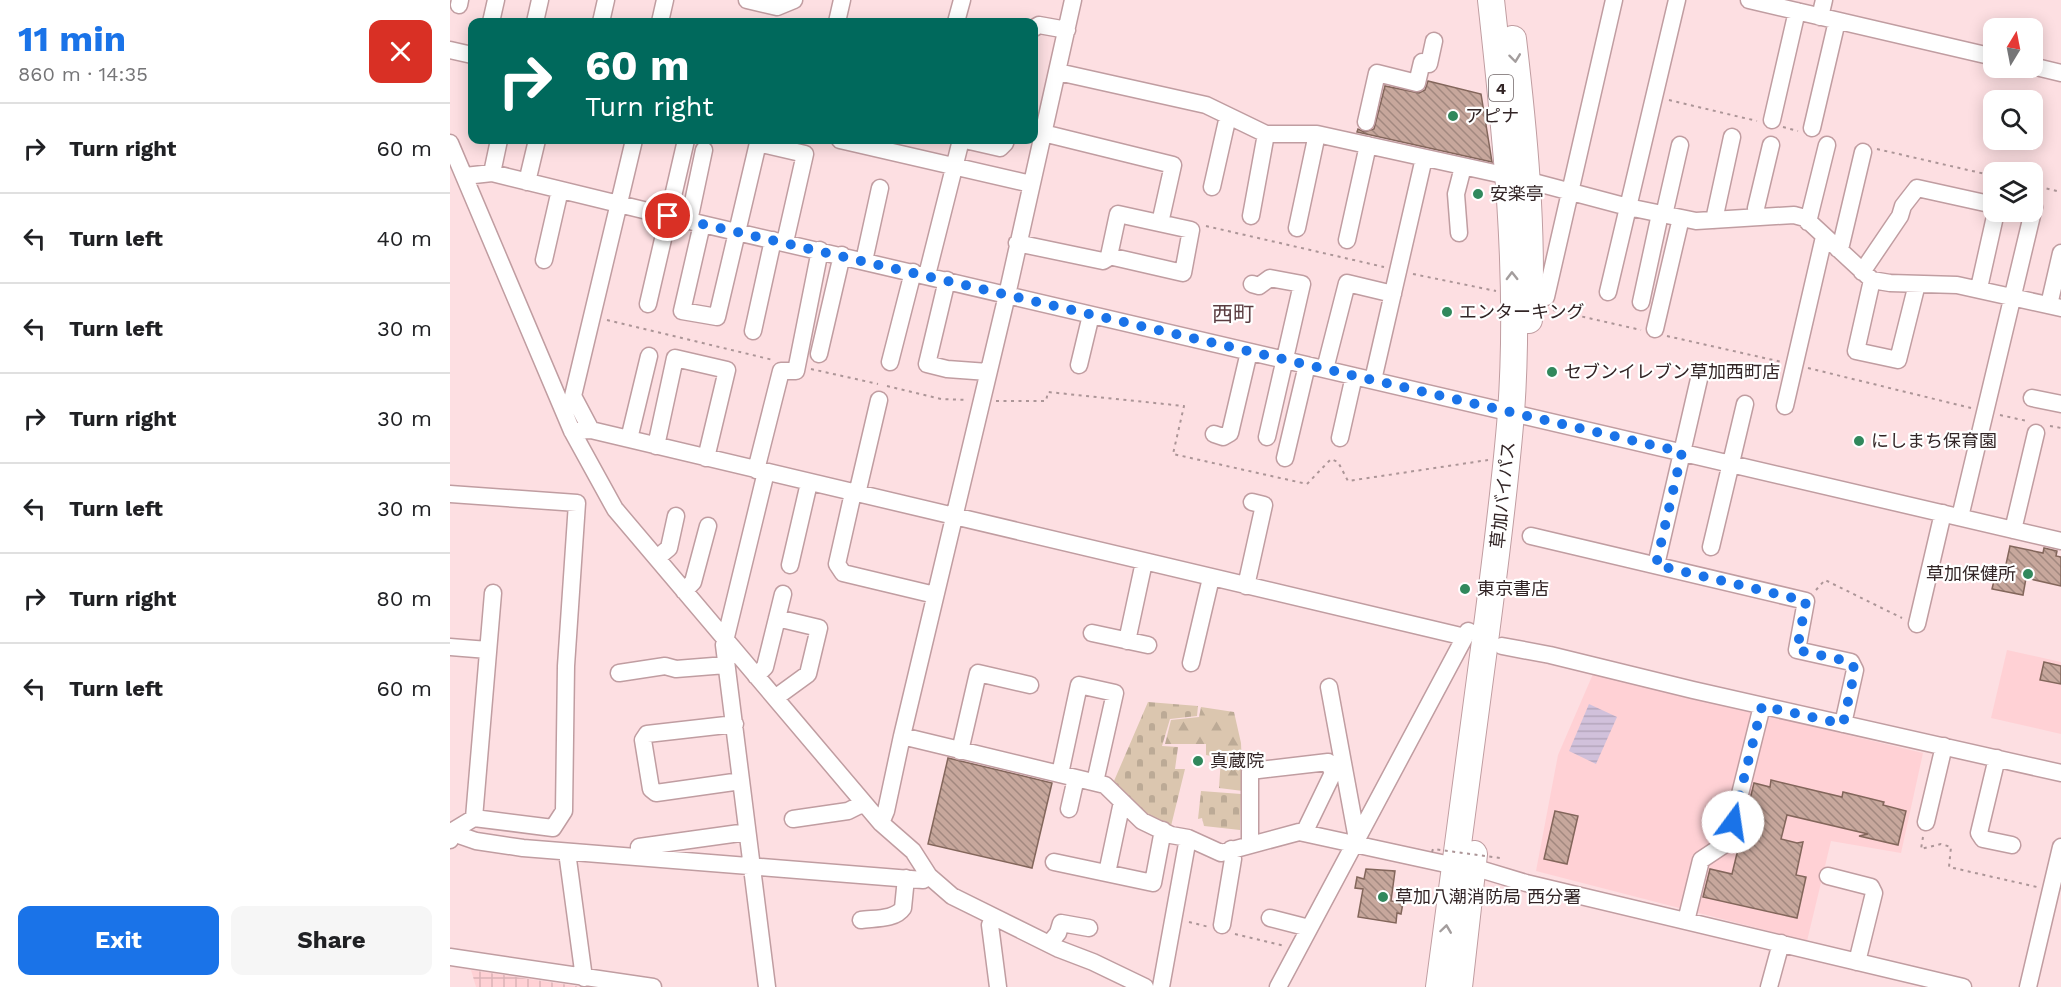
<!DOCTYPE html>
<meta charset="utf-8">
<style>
:root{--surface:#fff;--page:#f6f6f6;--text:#202124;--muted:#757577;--line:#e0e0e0;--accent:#1a73e8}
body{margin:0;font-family:"Work Sans","Noto Sans JP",sans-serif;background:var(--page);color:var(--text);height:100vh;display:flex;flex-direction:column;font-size:22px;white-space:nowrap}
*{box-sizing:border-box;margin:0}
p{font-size:20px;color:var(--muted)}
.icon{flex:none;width:33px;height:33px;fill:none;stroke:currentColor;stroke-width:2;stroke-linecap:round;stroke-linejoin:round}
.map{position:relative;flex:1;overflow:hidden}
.side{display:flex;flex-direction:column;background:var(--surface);width:450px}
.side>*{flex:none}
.hud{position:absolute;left:18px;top:18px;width:570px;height:126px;border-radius:12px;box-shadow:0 3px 15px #0003;background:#00695c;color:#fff;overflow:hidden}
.needle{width:39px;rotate:10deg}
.buttons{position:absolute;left:1533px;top:18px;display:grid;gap:12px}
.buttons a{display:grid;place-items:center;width:60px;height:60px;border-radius:12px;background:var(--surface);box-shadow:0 3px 15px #0003;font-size:30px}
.pin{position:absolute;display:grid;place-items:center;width:51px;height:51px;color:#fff;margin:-26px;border:3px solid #fff;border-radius:50%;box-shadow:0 2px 6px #0007}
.me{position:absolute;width:66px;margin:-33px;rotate:14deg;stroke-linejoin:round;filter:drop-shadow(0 0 4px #0008)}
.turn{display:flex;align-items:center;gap:21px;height:126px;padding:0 18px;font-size:27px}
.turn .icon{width:78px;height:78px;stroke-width:2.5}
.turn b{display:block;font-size:42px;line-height:51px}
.round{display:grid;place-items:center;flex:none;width:63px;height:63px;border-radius:12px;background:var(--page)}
.headline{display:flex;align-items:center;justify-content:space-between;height:102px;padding:0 18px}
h1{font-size:36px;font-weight:700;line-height:45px;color:var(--accent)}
.primary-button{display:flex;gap:12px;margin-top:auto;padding:12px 18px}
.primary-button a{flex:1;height:69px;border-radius:12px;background:var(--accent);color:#fff;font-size:24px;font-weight:700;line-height:69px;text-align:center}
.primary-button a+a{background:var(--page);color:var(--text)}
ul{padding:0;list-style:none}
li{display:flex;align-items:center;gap:18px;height:90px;padding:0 18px;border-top:2px solid var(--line)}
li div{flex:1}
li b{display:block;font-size:22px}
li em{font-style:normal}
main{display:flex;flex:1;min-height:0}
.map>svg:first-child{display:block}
.built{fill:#ffd1d5}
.industrial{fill:url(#industrial-grid)}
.forest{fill:url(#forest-firs)}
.cemetery{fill:url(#cemetery-stones)}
.water{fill:url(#water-rules)}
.building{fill:url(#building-back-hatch);stroke:#83665b;stroke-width:1.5}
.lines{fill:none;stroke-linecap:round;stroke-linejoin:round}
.minor-casing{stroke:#c09da1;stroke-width:19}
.highway-casing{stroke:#c09da1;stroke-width:28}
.path{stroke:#ac9597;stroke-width:2;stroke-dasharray:3 4.5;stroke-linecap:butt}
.minor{stroke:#fff;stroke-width:16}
.highway{stroke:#fff;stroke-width:26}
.path-bridge{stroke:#ac9597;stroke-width:2;stroke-dasharray:3 4.5;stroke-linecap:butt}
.oneway{stroke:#a39d9d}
.route{stroke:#1a73e8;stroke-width:10;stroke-dasharray:0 18}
.poi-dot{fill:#31885c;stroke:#fff;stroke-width:2}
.labels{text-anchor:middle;stroke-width:4.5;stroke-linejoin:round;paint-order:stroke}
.shield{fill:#fff;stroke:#706667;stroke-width:1.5}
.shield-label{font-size:16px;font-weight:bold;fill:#322526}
.poi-label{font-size:18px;fill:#322526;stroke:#fff;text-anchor:start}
.street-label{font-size:18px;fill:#322526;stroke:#fff}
.quarter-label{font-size:21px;fill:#5a3c40;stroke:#fff}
</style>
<main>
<section class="side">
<div class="headline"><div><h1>11 min</h1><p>860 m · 14:35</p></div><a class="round" style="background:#d93025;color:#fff"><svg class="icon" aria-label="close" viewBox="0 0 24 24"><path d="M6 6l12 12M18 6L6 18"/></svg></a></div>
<ul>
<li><svg class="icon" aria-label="right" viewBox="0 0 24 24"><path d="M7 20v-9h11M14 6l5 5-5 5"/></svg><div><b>Turn right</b></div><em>60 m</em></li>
<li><svg class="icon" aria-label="left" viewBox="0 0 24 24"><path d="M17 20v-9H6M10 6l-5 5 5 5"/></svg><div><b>Turn left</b></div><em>40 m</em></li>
<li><svg class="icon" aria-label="left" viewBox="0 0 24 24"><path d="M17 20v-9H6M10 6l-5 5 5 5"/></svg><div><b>Turn left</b></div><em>30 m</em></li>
<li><svg class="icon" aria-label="right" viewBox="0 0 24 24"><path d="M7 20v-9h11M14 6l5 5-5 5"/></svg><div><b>Turn right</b></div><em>30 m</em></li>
<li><svg class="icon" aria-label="left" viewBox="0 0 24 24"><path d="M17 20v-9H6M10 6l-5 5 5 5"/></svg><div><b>Turn left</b></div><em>30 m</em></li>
<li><svg class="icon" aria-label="right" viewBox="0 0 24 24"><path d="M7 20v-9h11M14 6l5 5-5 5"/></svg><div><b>Turn right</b></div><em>80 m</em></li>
<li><svg class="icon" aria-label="left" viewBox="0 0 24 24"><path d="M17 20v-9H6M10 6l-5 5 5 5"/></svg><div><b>Turn left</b></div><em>60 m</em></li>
</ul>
<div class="primary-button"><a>Exit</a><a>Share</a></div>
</section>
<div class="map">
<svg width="1611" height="987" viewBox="0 0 1611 987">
<defs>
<pattern id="industrial-grid" width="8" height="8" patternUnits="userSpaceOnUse" patternTransform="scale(1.5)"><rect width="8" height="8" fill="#ffd1d5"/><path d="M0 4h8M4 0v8" fill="none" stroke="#dbb3b7"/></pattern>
<pattern id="forest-firs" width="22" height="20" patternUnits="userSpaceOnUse" patternTransform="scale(1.5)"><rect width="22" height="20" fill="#dbc6af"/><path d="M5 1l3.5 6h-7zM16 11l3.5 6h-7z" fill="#bcaa96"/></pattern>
<pattern id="cemetery-stones" width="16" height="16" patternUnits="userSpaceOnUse" patternTransform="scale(1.5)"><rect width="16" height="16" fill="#dbc6af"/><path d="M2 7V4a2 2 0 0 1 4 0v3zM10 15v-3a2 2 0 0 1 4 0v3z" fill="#bcaa96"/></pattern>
<pattern id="water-rules" width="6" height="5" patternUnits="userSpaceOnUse" patternTransform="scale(1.5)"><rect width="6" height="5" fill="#d1c1db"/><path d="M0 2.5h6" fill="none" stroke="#b4a6bc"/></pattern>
<pattern id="building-back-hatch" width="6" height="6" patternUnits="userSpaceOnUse" patternTransform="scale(1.5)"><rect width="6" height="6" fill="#c7a79c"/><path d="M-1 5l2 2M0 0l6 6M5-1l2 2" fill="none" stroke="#a2887f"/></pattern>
</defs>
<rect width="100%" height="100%" fill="#fddfe2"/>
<!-- built -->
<path class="built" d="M1557 650 1611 662V734L1541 718Z
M1143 674 1473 753 1451 853 1381 841 1357 941 1086 871 1108 755Z"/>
<!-- industrial -->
<path class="industrial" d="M21 970 132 987H26Z"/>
<!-- forest -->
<path class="forest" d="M751 707 784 712 791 743 793 791 769 788 771 758 756 755V744H715L721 720 749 717Z"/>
<!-- cemetery -->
<path class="cemetery" d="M698 702 748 706 747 716 720 719 712 746 728 747 725 769H735L721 826 695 815 664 781Z
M751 791 791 794 790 830 754 826 752 818 748 819Z"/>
<!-- water -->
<path class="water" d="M1139 704 1167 717 1146 764 1119 751Z"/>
<!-- building -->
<path class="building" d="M978 81 1031 94 1042 162 907 132 908 129 914 132 924 129 935 86 969 93 975 90Z
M1560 546 1593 553 1594 548 1607 551 1606 556 1611 557V586L1576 578 1573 595 1542 589 1547 568 1555 569Z
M1594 662 1611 666V684L1590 680Z
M498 758 602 783 582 868 478 844Z
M1321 780 1392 797 1393 792 1434 802 1433 805 1456 811 1448 845 1409 836 1418 834 1337 815 1331 839 1347 843 1353 842 1346 875 1356 877 1347 918 1253 897 1260 869 1282 874 1304 783 1320 787Z
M1105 811 1128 816 1117 864 1094 859Z
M916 869 945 871 941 901 953 903 951 914 947 913 946 923 908 917 913 889 905 888 907 877 914 879Z"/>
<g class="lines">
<!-- minor casing -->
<g class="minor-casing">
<path id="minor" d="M297 0 327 7 344 0
M1299 0 1544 57
M9 5 10 0
M1370 17 1374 0
M41 22 46 0
M85 22 90 0
M151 22 156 0
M210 22 215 0
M387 22 392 0
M506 22 512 0
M584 28 589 25 617 30
M0 50 22 55
M979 64 984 41
M1582 66 1611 73
M608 72 756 105 816 134H867L1076 180 1178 207 1246 221 1344 215 1355 218 1422 280 1440 283 1507 285 1611 308
M1322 120 1347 11
M916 122 927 73 967 83 972 62
M1362 128 1387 21
M593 133 723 165 710 223
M390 140 581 184
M0 143 122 431 165 509 431 823 463 851 479 876 502 896 609 949 643 962 695 987
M42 173 49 140
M15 176 42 173 218 216 1611 541
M77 182 87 140
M762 187 778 116
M1214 215 1230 145
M801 216 816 134
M1308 217 1306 208 1321 145
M1264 220 1282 137
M239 221 254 150
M1358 222 1377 145
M252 224 232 311 267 317 308 143 355 154 335 242
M847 228 867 134
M1009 233 1006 194 1013 167
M897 240 918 145
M567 243 653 261 658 258 659 256 668 214 741 230 733 273 659 256
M1388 249 1391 245 1413 152
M94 260 110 190
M414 261 430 188
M1412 272 1450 216 1453 206 1467 188 1544 205
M477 275 510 144 515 140 550 148 555 143 556 140
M497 280 477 364 497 369 538 372
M1422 280 1406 351 1448 360 1467 284
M802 284 809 286 820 278 852 284 817 437
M1529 288 1546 212
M1158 292 1227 0
M1096 297 1164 0
M1191 302 1210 214
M198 304 236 140
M1599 305 1611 253
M1205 329 1231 218
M303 331 323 240
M369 354 392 255
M440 362 463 272
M629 365 641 315
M875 369 897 283 943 294
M923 380 974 158
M1582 398 1611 404
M1335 406 1374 237
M141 430 123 396 184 140
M122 431 141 430 1015 637
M764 434 773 437 780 433 799 352
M890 438 904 376
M179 439 199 356
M206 446 225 358 277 370 256 458
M835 458 857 365
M306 470 331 371H346L370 250
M316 472 274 645 317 987
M403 493 387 564 393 573 485 595
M0 494 127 503 116 666 114 811 103 828 24 818 1 832 0 840
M407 494 429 400
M1510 517 1584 207
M1563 530 1586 433
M1081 536 1356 601 1347 650 1401 662 1405 670 1393 724
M1261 547 1295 404
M207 558 219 548 226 516
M340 565 359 483
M1206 565 1249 379
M796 586 814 505 802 502
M234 591 243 582 258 526
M1467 624 1493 513
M642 633 698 645
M677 641 694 562
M1052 646 1100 655 1243 690 1611 773
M0 647 38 650
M741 663 761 578
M169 673 215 666 226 669 276 665
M306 676 315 667 333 594
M879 687 907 839
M325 698 358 674 369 628 327 618
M285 724 197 734 193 740 201 789 206 793 291 781
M452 736 655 785 692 821 721 835 738 838 771 853 849 832 1005 866
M510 751 528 673 580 685
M1547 758 1529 833 1533 839 1562 845
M610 774 629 685 665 693 645 782
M619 809 626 778
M24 818 43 593
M343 819 398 811 414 803
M1476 822 1494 746
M431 823 436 811 452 736 557 295 623 0
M0 832 26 841 73 848 473 880 479 876
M800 844V771L878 762 883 773 854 833
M189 847 297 832
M117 852 134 978
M604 862 703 883 713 830
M1023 867 1076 883 1513 987
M657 873 672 802
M1378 876 1421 887 1424 893 1407 962
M544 917 540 925 548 987
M820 918 859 928
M411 920C424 918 445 920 453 908L456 878
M1236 921 1251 860 1278 842 1312 706
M772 925 783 859 781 849
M599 944 608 933 611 923 639 928
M0 957 203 987
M711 987 738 838
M828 987 1018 631 1020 632
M1319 987 1331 943
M1578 987 1611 847"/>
</g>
<!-- highway casing -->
<g class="highway-casing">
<path id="highway" d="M1063 39C1074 132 1083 226 1079 320
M989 987C1004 872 1020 756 1035 641 1045 565 1055 489 1061 413 1071 275 1056 136 1041 0
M1009 987 1024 854"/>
</g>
<!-- path -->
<path class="path" d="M1219 100 1307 121
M1333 127 1348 131
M1427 149 1544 176
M1582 185 1611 192
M756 226 934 267
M963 274 1046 291
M1103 310 1191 330
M157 320 323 360
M1217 336 1332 362
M1358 368 1521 408
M361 369 428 384
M437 386 491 399 517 400
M546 401H596L598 392 734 406 723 454 857 484 881 459 888 462 898 481 1038 460
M1550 415 1577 421
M1600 426 1611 428
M1366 590 1375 580 1452 618
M1473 837 1471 849 1491 844 1501 847 1499 867 1587 887
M739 922 759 927
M785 934 835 946"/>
<!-- minor -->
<use href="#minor" class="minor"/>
<!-- highway -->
<use href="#highway" class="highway"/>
<!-- path-bridge -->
<path class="path-bridge" d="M982 852 983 849 1050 858 1049 862"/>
</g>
<!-- one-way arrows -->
<defs><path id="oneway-chevron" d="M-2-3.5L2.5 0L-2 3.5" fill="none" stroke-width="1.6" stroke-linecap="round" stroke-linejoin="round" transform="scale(1.5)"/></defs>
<g class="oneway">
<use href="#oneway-chevron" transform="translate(1065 58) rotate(83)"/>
<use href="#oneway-chevron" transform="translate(1062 276) rotate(-91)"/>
<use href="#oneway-chevron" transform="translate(996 929) rotate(-82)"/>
</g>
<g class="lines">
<!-- route -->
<path class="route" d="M218 216 1232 452 1206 565 1356 601 1347 650 1401 662 1405 670 1393 724 1312 706 1283 822"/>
</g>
<!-- markers -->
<g class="poi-dot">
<circle cx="1003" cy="116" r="6"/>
<circle cx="1028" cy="194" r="6"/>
<circle cx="997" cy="312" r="6"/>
<circle cx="1102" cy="372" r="6"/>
<circle cx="1409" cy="441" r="6"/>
<circle cx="1578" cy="574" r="6"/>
<circle cx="1015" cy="589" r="6"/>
<circle cx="748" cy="761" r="6"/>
<circle cx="933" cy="897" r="6"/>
</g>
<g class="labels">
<!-- shield labels -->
<rect class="shield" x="1039" y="75" width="24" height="26" rx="4.5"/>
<g class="shield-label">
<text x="1051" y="94">4</text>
</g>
<!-- poi labels -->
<g class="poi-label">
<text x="1015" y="122">アピナ</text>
<text x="1040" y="200">安楽亭</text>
<text x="1009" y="318">エンターキング</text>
<text x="1114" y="378">セブンイレブン草加西町店</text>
<text x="1421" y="447">にしまち保育園</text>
<text x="1566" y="580" text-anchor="end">草加保健所</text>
<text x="1027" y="595">東京書店</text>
<text x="760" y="767">真蔵院</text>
<text x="945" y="903">草加八潮消防局 西分署</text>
</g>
<!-- street labels -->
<g class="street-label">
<text transform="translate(1053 495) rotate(-84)" y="6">草加バイパス</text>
</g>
<!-- quarter labels -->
<g class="quarter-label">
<text x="783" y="321">西町</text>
</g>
</g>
</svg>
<div class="buttons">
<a><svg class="needle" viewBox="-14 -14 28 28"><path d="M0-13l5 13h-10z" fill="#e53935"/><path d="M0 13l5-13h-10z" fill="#757577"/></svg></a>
<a><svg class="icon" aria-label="search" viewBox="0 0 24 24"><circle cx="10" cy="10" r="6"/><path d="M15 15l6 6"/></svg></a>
<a><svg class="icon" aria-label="layers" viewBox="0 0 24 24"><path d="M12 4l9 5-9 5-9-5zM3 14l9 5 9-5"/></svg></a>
</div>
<div class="pin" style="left:218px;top:216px;background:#d93025"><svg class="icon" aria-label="arrive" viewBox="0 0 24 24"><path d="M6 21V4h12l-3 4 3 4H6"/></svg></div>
<svg class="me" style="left:1283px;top:822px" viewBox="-20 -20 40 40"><circle r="19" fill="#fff"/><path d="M0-13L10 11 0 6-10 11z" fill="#1a73e8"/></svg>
<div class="hud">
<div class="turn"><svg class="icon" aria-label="right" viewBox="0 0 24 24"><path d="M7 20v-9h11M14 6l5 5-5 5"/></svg><div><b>60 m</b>Turn right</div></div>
</div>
</div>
</main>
